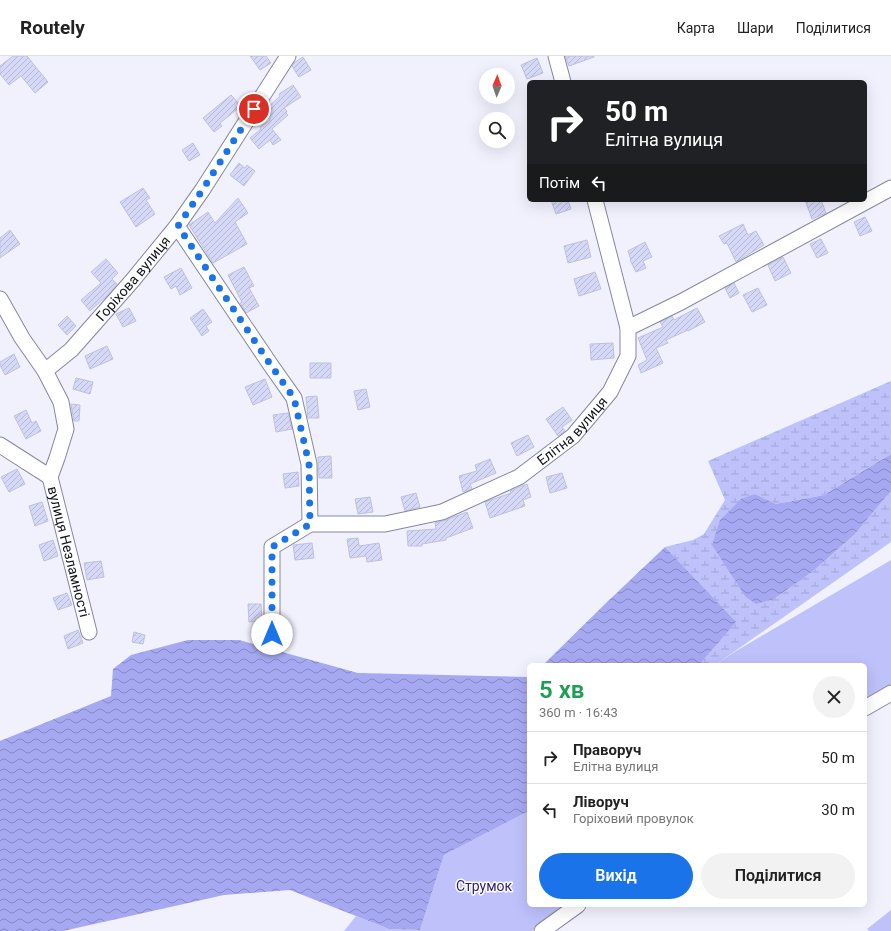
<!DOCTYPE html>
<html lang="uk">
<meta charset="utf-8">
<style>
:root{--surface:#fff;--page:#f2f2f2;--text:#222;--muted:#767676;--line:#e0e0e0;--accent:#1a73e8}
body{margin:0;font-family:Roboto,sans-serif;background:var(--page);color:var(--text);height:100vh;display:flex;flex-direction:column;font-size:15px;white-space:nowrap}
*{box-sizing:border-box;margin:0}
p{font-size:13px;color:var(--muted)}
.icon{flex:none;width:22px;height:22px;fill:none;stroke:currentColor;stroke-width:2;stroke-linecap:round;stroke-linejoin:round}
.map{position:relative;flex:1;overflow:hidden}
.side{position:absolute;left:527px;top:607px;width:340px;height:244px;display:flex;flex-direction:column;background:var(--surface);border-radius:6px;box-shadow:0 4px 16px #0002}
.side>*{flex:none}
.hud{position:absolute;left:527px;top:24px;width:340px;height:122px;border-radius:6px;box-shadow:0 4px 16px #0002;background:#202124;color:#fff;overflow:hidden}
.needle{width:26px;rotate:2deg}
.fabs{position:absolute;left:479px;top:12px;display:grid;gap:8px}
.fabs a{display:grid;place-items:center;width:36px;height:36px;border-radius:50%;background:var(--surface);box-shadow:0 4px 16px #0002;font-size:20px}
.pin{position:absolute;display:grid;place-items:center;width:34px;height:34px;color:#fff;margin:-17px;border:2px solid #fff;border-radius:50%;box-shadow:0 1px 4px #0007}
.me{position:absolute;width:44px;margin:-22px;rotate:0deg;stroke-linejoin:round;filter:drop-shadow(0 0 3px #0008)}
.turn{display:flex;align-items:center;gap:14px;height:84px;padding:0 12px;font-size:18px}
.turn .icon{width:52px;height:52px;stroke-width:2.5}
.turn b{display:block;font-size:28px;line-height:34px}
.then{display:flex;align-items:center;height:38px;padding:0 12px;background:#0003;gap:8px;font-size:15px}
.round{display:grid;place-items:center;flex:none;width:42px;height:42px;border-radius:21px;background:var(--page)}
.summary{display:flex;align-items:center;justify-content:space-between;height:68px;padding:0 12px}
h1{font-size:24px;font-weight:600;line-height:30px;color:#1e9e55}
.primary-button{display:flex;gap:8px;margin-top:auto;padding:8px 12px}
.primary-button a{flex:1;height:46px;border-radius:24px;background:var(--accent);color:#fff;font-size:16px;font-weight:600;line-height:46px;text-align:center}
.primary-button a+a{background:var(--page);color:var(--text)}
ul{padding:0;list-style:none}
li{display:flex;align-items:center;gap:12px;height:52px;padding:0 12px;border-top:1px solid var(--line)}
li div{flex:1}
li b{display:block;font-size:15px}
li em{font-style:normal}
header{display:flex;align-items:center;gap:24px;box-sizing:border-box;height:56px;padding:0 20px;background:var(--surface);border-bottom:1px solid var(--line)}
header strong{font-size:19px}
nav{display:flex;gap:22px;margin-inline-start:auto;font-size:14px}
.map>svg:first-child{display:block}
.wetland{fill:url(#wetland-marsh)}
.garden{fill:#bec1fa}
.water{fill:url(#water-waves)}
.building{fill:url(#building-hatch);stroke:#bfc1dc}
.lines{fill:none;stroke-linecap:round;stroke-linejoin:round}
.minor-casing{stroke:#8587a1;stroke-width:17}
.minor{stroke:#fff;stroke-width:15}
.route{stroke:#1a73e8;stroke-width:7;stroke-dasharray:0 12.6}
.labels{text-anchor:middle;stroke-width:3;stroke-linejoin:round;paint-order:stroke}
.street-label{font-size:14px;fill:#13141d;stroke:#fff}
.park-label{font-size:14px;fill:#2b1e72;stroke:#fff}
</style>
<header>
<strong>Routely</strong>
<nav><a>Карта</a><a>Шари</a><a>Поділитися</a></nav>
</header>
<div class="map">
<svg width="891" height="875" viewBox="0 0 891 875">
<defs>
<pattern id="wetland-marsh" width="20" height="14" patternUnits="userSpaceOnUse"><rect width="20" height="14" fill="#bec1fa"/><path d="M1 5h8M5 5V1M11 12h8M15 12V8" fill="none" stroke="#a2a5d6"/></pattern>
<pattern id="water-waves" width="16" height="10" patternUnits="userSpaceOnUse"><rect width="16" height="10" fill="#a6a8f2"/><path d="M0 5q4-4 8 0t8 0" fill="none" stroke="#8688c3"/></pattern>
<pattern id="building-hatch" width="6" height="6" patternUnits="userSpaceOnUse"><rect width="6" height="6" fill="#d6d8f7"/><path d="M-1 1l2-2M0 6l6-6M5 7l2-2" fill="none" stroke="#b7b8d3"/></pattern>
</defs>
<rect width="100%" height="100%" fill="#f0f1fd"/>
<!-- wetland -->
<path class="wetland" d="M891 325V398L824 439 776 448 755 438 774 543 812 516 854 479 891 435V486L715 609H699L735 566 665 491 693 484 704 478 725 444 708 405Z"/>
<!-- garden -->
<path class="garden" d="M891 504V629L865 644V609H715L736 595Z
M529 755V849H569L532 875H344L356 860 389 873 420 874 444 799Z
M891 854V875H869L867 873Z"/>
<!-- water -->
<path class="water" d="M891 398V435L854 479 812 516 774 543 756 548 745 540 712 489 720 464 741 443 755 438 776 448 824 439Z
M665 491 736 566 699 609H543L605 548Z
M188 584H239L358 617 529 621V755L444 799 420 874 389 873 290 834 224 839 63 875H0V685L111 640 113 613 131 599Z"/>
<!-- building -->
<path class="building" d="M13 0H27L48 26 35 37 21 20 9 29 0 18V10Z
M250 0H266L271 7 260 14Z
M565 0H594V1L569 10Z
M303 1 311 14 299 21 292 10 295 6Z
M537 2 543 17 527 23 521 9Z
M293 29 301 41 284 52 287 55 286 57 288 59 272 73 281 84 273 89 270 84 259 93 250 82 261 73 260 71 270 64 263 56 280 40 279 38Z
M231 39 241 50 220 67 222 70 214 76 203 62Z
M193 87 200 99 189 105 182 94Z
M239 107 245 112 247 109 255 115 244 130 230 119Z
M143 132 150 142 146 144 155 158 136 171 120 146Z
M238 142 248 157 235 166 247 188 213 207 189 169 208 156 215 167Z
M551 144H568L571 153 556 158Z
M805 144H821L826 157 812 163Z
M865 161 872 175 860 180 854 166Z
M743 168 748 179 756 175 764 189 736 206 727 187 724 188 719 180Z
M10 174 20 188 0 202V182Z
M821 183 828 197 817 202 810 188Z
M587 184 591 201 568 207 564 190Z
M645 186 652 201 643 205 646 212 636 216 630 204H631L628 195Z
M783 201 791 217 775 225 768 209Z
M106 203 118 217 112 223 117 228 109 238 90 255 81 244 101 227 91 216Z
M244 211 254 230 249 232 259 250 246 257 240 247 242 246 228 219Z
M181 212 192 232 180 239 176 230 171 233 164 221Z
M595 216 601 233 579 240 574 223Z
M734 227 739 237 730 242 725 232Z
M758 232 767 249 752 256 743 239Z
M129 252 136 265 123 271 116 258Z
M697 252 705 266 688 275V274L666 284 668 287 656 292 663 307 641 317 638 309 647 304 638 282 663 271 660 266 672 260 674 264Z
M203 253 212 266 206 270 209 275 202 280 190 262Z
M67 260 76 270 67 279 58 269Z
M613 287 614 302 591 304 590 288Z
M107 290 113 303 90 313 85 300Z
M14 298 20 311 5 319 0 309V306Z
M310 307H331V322H310Z
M76 322 93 326 90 338 73 333Z
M265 323 272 341 253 349 245 331Z
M366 333 370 351 358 354 354 335Z
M317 340 319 362H308L306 341Z
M71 348 80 349 79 365H74Z
M563 351 572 364 562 371 565 375 558 380 546 363Z
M26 354 32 367 36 365 41 375 26 383 14 360Z
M288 357 292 373 276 376 273 359Z
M528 379 534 391 517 400 511 387Z
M331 400 332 422H319L318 401Z
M490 403 496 417 470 428 472 433 463 436 459 420 477 415 475 409Z
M17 413 25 428 9 436 1 421Z
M298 416 299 430 285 432 283 418Z
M562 417 567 432 550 437 546 421Z
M527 428 531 441 523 444 525 450 490 462 485 446 511 437 510 435Z
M416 437 420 451 405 455 401 441Z
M370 441 373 456 358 458 355 443Z
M42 446 48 465 35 470 29 450Z
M467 456 473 472 446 482V484L422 488V490H408L407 475 436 473 435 467 446 464Z
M358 482 359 490 379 487 382 504 367 506 366 500 350 502 347 483Z
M53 484 58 500 44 505 39 489Z
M312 487 314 502 295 504 293 489Z
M101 505 104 521 87 524 84 507Z
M67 537 72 549 58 554 53 542Z
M248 548H261L262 565 249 566Z
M78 574 83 587 68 593 64 580Z
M134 576 145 579 143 588 132 586Z"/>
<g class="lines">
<!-- minor casing -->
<g class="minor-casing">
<g id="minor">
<path d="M556 0 563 26"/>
<path d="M177 170 270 308 294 342 309 408 310 468"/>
<path id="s1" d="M0 243 22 282 45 315 61 346 66 373 57 402 50 421 89 576"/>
<path d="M628 272 681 246 891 132"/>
<path id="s2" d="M45 315 71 294 132 225 177 170 203 133 288 0"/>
<path d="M0 389 50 421"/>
<path id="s3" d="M272 578V491L310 468H385L442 456 519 421 573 380 610 336 628 300V272L595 144"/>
<path d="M865 652 891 637"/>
<path d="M542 875 578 849"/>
</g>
</g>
<!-- minor -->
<use href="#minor" class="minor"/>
</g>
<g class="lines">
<!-- route -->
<path class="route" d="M254 53 203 133 178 170 270 308 294 342 309 408 310 468 272 491V578"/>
</g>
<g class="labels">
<!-- street labels -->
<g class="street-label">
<text dy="5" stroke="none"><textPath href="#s2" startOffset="128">Горіхова вулиця</textPath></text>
<text dy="5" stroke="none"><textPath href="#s3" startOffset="420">Елітна вулиця</textPath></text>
<text dy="5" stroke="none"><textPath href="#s1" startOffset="275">вулиця Незламності</textPath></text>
</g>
<!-- park labels -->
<g class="park-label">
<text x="484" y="835">Струмок</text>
</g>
</g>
</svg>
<div class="fabs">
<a><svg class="needle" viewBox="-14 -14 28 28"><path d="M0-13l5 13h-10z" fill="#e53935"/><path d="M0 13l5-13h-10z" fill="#767676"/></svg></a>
<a><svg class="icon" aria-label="search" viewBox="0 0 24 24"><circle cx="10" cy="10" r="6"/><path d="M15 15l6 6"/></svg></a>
</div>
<div class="pin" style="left:254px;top:53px;background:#d93025"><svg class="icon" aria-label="arrive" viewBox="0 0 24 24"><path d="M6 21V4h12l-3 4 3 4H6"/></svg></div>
<svg class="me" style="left:272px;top:578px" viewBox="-20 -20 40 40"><circle r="19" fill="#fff"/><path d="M0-13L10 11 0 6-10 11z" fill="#1a73e8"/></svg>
<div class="hud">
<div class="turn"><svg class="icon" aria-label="right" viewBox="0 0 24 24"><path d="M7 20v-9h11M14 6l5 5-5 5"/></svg><div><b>50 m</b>Елітна вулиця</div></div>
<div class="then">Потім<svg class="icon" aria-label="left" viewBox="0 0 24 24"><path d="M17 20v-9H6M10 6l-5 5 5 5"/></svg></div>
</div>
<section class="side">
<div class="summary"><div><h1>5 хв</h1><p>360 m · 16:43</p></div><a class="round"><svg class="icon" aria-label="close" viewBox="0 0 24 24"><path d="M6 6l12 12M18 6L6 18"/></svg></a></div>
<ul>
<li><svg class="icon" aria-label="right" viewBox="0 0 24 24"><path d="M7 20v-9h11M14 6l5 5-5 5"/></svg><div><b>Праворуч</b><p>Елітна вулиця</p></div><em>50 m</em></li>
<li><svg class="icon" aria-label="left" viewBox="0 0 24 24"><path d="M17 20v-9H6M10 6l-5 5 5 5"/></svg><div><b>Ліворуч</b><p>Горіховий провулок</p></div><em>30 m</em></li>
</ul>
<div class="primary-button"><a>Вихід</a><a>Поділитися</a></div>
</section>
</div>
